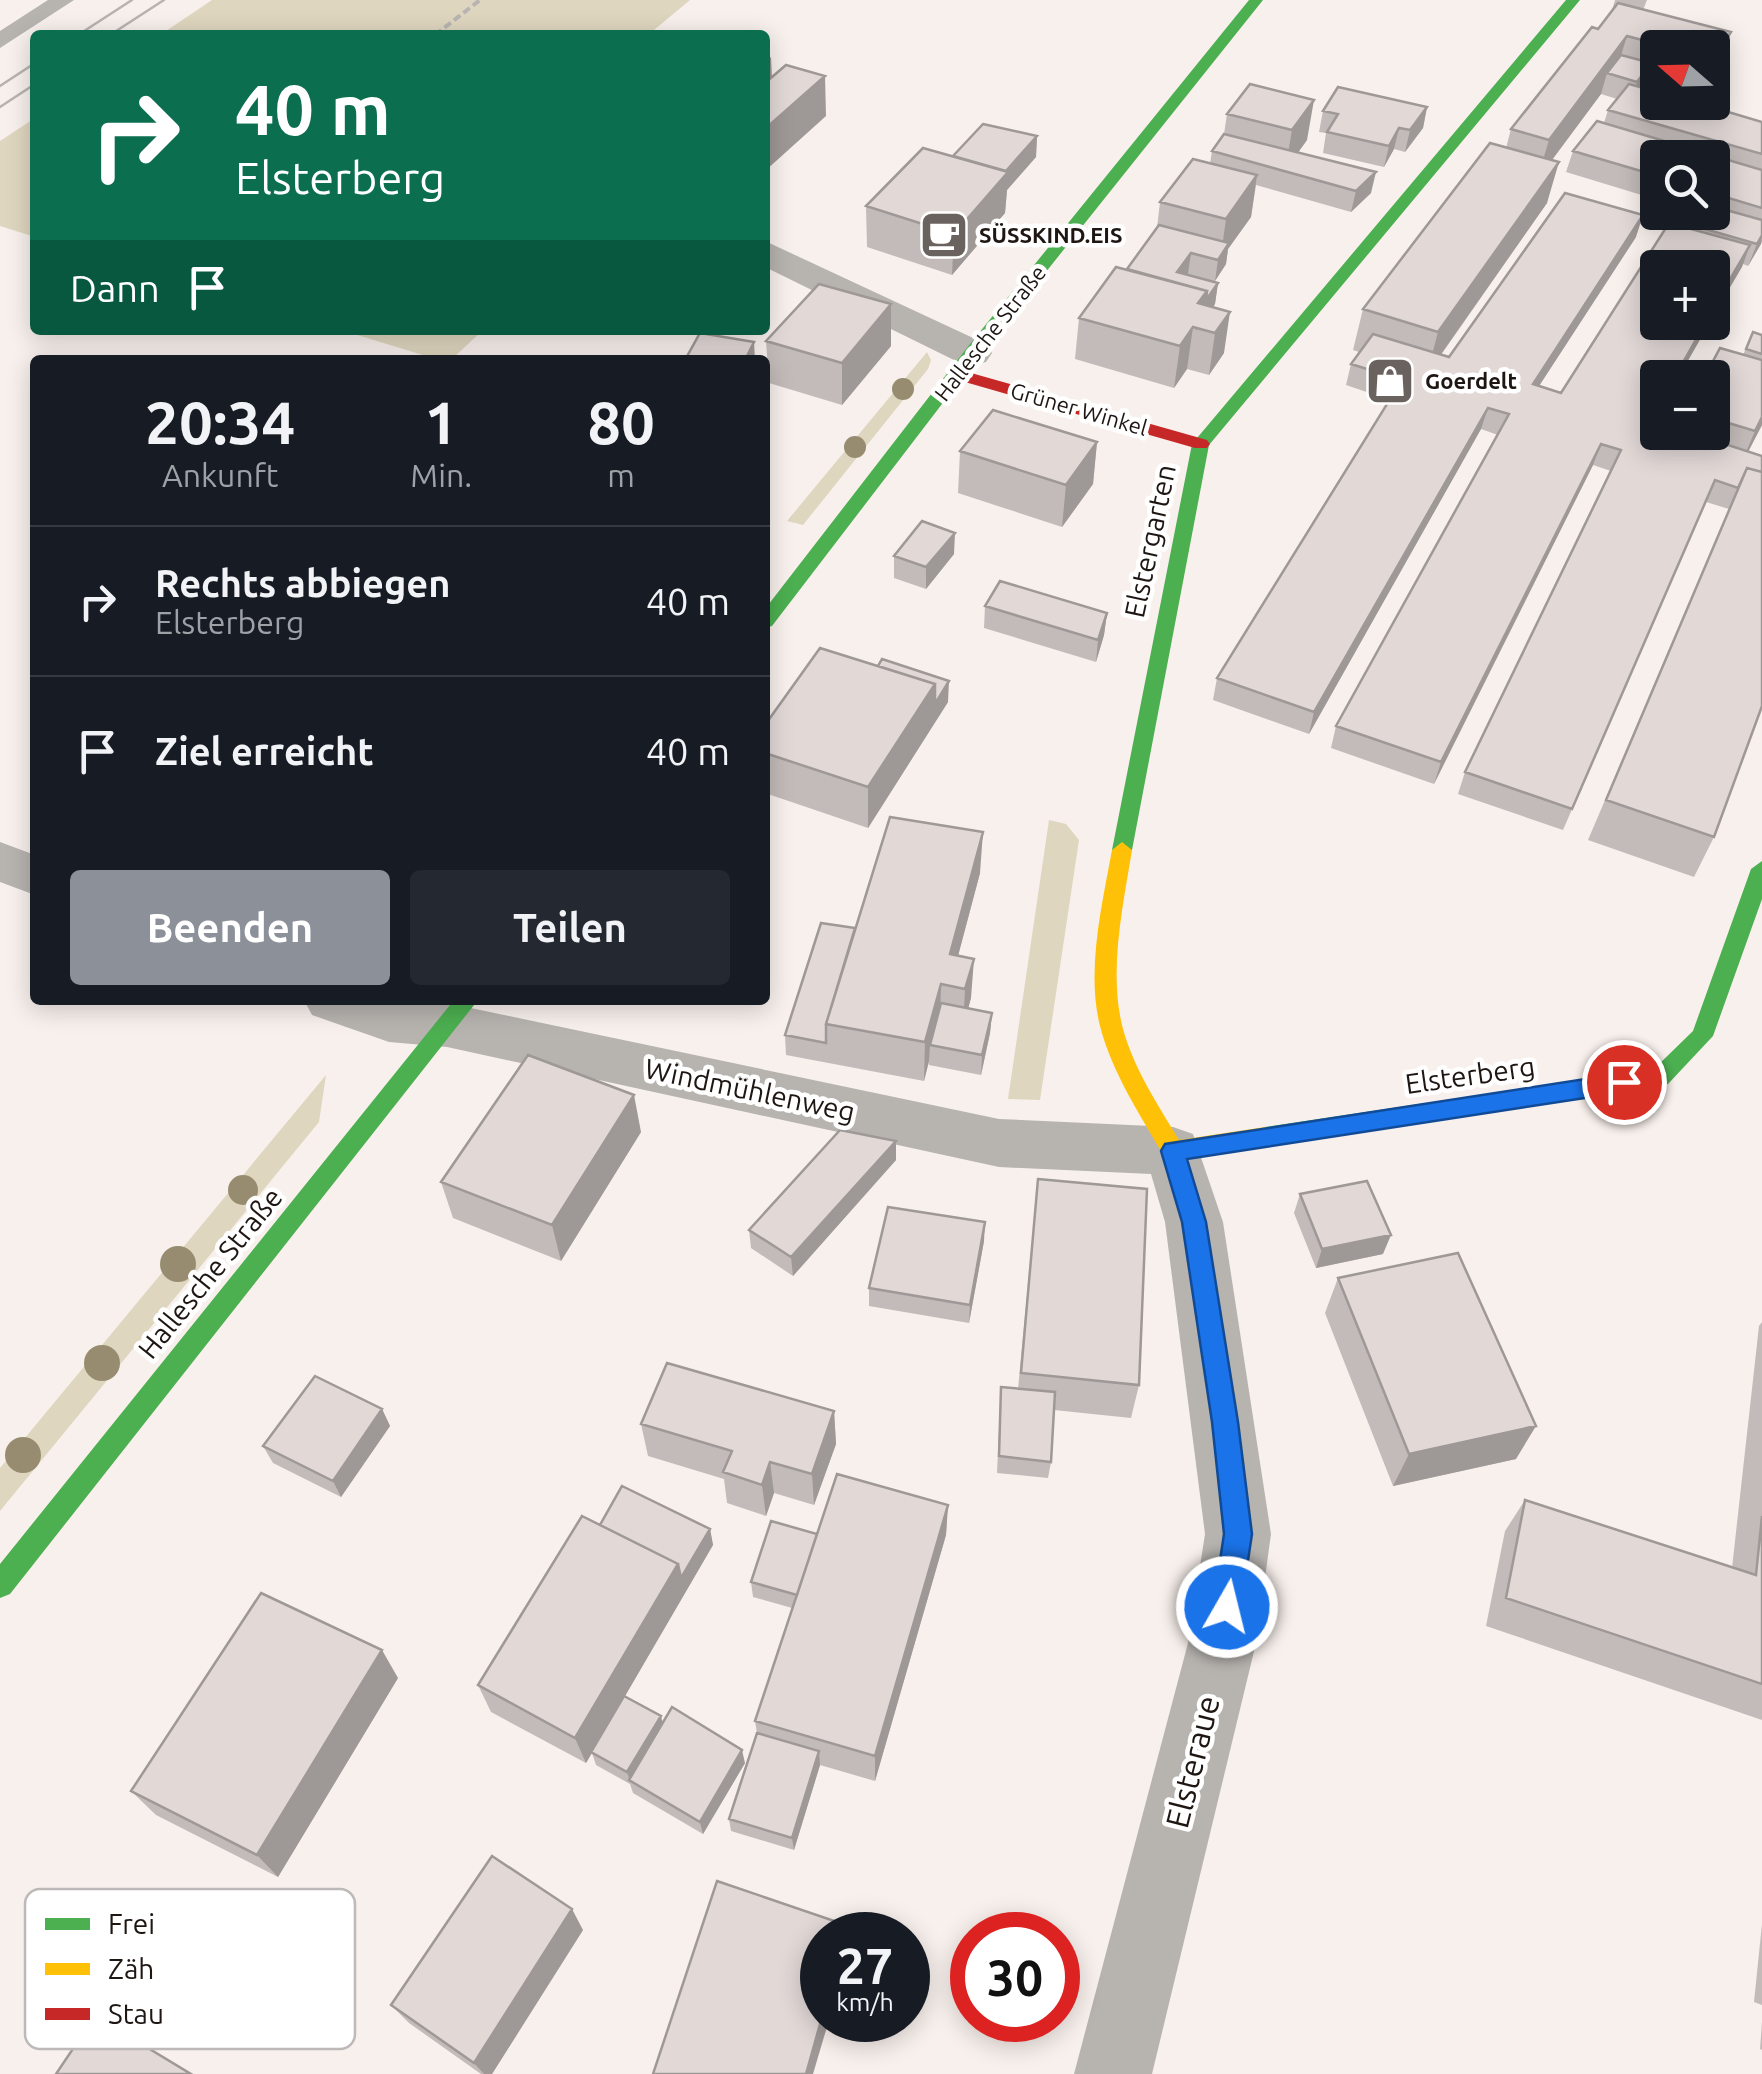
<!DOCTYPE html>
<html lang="de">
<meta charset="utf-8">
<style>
:root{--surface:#171b24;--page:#242831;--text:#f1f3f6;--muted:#9ea1a6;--line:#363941;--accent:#8c9099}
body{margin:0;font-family:Ubuntu,sans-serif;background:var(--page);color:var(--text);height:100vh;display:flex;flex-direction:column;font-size:38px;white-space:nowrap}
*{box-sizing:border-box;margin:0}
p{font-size:32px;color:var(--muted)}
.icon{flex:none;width:55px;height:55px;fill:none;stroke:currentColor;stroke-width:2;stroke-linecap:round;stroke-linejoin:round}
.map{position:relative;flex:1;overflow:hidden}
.side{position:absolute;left:30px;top:355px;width:740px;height:650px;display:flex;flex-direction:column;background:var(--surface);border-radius:10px;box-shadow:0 5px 25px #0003}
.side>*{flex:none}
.banner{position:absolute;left:30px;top:30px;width:740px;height:305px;border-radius:10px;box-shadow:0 5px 25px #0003;background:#0b6e4f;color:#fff;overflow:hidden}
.needle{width:65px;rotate:290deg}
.fabs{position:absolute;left:1640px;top:30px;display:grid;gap:20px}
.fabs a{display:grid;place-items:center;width:90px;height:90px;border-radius:10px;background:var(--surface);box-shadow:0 5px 25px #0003;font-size:50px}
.speed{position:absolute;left:800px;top:1912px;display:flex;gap:20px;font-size:50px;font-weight:700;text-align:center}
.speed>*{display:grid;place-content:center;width:130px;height:130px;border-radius:50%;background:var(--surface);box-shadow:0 5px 25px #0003;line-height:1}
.speed small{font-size:25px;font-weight:400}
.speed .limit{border:15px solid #d22;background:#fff;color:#111}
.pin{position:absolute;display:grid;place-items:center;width:85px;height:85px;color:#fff;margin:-42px;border:5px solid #fff;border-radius:50%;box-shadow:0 2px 10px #0007}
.me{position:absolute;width:110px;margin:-55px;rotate:8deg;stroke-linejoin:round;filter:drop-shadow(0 0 8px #0008)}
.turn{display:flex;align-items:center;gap:35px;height:210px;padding:0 40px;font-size:45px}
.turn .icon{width:130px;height:130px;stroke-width:2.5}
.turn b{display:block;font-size:70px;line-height:85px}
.then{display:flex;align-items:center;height:95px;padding:0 40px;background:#0003;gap:20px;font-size:38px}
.eta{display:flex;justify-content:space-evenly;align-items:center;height:170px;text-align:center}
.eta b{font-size:60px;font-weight:600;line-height:70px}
.cta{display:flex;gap:20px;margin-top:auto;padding:20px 40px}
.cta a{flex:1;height:115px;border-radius:10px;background:var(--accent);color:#fff;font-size:40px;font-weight:600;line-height:115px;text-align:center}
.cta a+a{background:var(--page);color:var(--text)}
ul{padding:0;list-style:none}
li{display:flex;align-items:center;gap:30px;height:150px;padding:0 40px;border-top:2px solid var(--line)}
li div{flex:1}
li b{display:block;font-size:38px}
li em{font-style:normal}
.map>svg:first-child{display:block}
.green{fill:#dfd6bf}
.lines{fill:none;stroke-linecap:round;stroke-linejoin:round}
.path{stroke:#b8b4b2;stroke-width:4;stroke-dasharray:8 4;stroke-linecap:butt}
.lane{fill:#b7b4b0;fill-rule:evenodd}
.street{fill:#b7b4b0;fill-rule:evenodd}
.fast{fill:#4caf50;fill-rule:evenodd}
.slow{fill:#ffc107;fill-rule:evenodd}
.jam{fill:#c62828;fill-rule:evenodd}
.tram{stroke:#b7b3b0;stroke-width:2.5}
.tree{fill:#978c6f}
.wall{fill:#c2bbb9;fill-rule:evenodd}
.shaded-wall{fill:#9e9896}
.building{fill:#e2d9d7;stroke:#9e9896;stroke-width:2.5}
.route{fill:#1a73e8;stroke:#114b97;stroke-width:2.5}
.labels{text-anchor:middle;stroke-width:9;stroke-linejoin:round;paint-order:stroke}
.far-poi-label{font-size:22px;font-weight:bold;fill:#1e1612;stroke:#fff;text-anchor:start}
.far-street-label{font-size:22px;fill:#1e1612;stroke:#fff}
.street-label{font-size:28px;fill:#1e1612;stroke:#fff}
.near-street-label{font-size:32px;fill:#1e1612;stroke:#fff}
.key{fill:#fff;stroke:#bcb9b8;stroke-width:2.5}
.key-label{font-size:28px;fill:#1e1612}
</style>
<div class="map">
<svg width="1762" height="2074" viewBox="0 0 1762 2074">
<rect width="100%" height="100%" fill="#f8f0ec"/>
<!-- green -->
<path class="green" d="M212 0H690L648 35H160Z
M35 118V237L0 226V141Z
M341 330H483L451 360H439Z
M927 352 931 360 928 369 803 525 787 521Z
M1049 820 1066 824 1079 840 1040 1100 1008 1099Z
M326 1075 319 1122 0 1511V1468Z"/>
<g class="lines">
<!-- path -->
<path class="path" d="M435 35 480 0"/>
<!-- lane -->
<path class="lane" d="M48 0H74L0 48V31Z"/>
<!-- street -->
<path class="street" d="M765 241 986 344 992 353 986 362 972 365 958 362 765 267Z
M0 842 35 855V895L0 882Z
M304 1000 447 1003 999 1119 1173 1127 1193 1134 1223 1222 1271 1534 1256 1643 1152 2074H1074L1188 1643 1205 1534 1165 1222 1151 1174 999 1167 447 1047 389 1042 312 1015Z"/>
<!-- fast -->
<path class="fast" d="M1249 0H1263L978 357 772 626 765 628V609L966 349Z
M1566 0H1580L1209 445 1132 850 1122 858 1115 855 1112 850 1192 444Z
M1762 861V899L1713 1036 1668 1084 1265 1147 1257 1144 1253 1137 1257 1130 1265 1127 1654 1069 1693 1031 1751 869Z
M454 1000H478L10 1594 0 1598V1564Z"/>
<!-- slow -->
<path class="slow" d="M1122 842 1132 850C1123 906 1108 973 1123 1029 1134 1069 1158 1105 1179 1140L1265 1127 1273 1130 1277 1137 1273 1144 1173 1161 1165 1158C1141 1116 1112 1073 1100 1026 1086 971 1102 905 1112 850Z"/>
<!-- jam -->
<path class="jam" d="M957 369 1207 440 1210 444 1207 448H1195L951 378 949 374Z"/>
<!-- tram -->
<path class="tram" d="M78 35 132 0
M110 35 164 0
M0 86 35 63
M0 107 35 84"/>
</g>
<!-- trees -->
<g class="tree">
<circle cx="903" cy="389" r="11"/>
<circle cx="855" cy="447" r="11"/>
<circle cx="243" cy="1190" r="15"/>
<circle cx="178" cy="1264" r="18"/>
<circle cx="102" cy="1363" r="18"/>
<circle cx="23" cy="1455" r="18"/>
</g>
<!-- wall -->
<path class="wall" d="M1615 0H1647L1643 10 1731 32 1718 72 1712 80V48H1658V87L1644 84 1642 87 1762 122V242L1748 266 1743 264 1712 318V268L1658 322H1710L1653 422 1658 432H1712V378L1743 355 1753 332 1762 335V425L1748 452 1714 837 1694 877 1588 840 1729 509 1706 502 1563 830 1458 794 1465 772 1611 471 1593 465 1434 784 1331 748 1336 726 1498 435 1481 429 1309 734 1213 700 1217 678 1390 400 1346 385 1351 364 1359 352 1353 350 1363 309 1506 148 1511 129 1598 29 1612 10ZM1601 94 1617 99 1608 110 1604 123 1573 151 1566 172 1658 200V158H1712V212H1699L1690 229 1561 393 1539 386 1636 237 1449 357 1441 355 1547 203 1552 160Z
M1250 84 1307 140 1298 152 1371 193 1351 212 1256 185 1251 217 1228 249 1226 264 1215 281 1218 283 1215 304 1213 307 1224 353 1209 375 1187 369 1174 388 1075 359 1079 318 1127 269 1157 228 1160 202 1210 164 1212 151 1224 134 1227 114Z
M1427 107 1423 128 1405 152 1394 149 1384 167 1323 153 1326 133 1319 132 1323 111Z
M1037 136 1036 157 1007 190 1005 213 952 275 867 247 866 206 953 156Z
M891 304V346L842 405 769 383 766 341Z
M1097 442 1093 484 1062 527 958 493 960 451Z
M954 554 926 589 894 578V556Z
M985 606 1107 613 1104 635 1096 662 984 628Z
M948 702 868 828 765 793V725Z
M980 873 958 956 971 998 968 1008 992 1013 990 1033 981 1075 929 1065V1061L924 1081 786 1055 785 1035 855 928Z
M641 1132 561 1261 453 1218 441 1182Z
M896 1141V1160L793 1276 751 1248 749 1230Z
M1038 1179 1139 1385 1131 1418 1054 1410 1051 1462 1048 1478 997 1473 1001 1387 1018 1389Z
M1300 1194 1383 1254 1316 1268 1294 1213Z
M984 1241 969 1323 869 1306V1288Z
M1338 1278 1516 1459 1393 1486 1325 1313Z
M1762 1322V1720L1486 1626 1505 1531 1525 1500 1732 1568 1759 1326Z
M382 1409 390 1426 341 1497 273 1463 263 1446Z
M834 1411 836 1444 814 1505 774 1493 766 1516 727 1503 724 1479 648 1456 641 1424Z
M948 1505 946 1535 875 1781 820 1765 794 1850 731 1831 729 1819 757 1733 755 1721 792 1608 753 1597 751 1582 817 1534Z
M600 1525 710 1529 713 1545 625 1696 663 1723 745 1763 703 1834 633 1793 630 1784 596 1765 592 1753 586 1763 491 1712 478 1685Z
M398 1678 278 1877 156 1815 131 1791Z
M1762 1924V2005L1754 2002Z
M583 1930 492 2074H481L409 2023 391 2005Z
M1762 2022V2050L1760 2049Z"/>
<!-- shaded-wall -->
<path class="shaded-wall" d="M1731 32 1718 72 1712 80 1714 58Z
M1627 36 1615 75 1607 73 1601 94 1537 180 1549 140Z
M771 57 772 78 765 84V62Z
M1651 63 1644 84 1631 103 1637 82Z
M825 76 826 116 765 171V129Z
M1314 100 1307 140 1285 171 1292 130Z
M1427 107 1423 128 1405 152 1410 130Z
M1399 128 1394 149 1384 167 1389 146Z
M1037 136 1036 157 1007 190 1005 213 952 275 954 234Z
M1559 162 1547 203 1427 374 1438 332Z
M1376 172 1371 193 1351 212 1356 191Z
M1257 175 1251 217 1228 249 1226 264 1215 281 1218 260 1221 255 1226 219Z
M1643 215 1636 237 1526 406 1533 384Z
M1762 235 1761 244 1748 266 1757 244Z
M1750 245 1742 267 1712 318V310Z
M1191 253 1188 274 1177 272Z
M1218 283 1215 304 1196 331 1198 303 1207 291Z
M891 304V346L842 405V363Z
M1230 312 1224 353 1209 375 1215 333Z
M1706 322H1710L1678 378H1674Z
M1193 327 1187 369 1174 388 1180 346Z
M754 342 755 360H745Z
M1658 405V413L1641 442 1649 420Z
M1488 408 1481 429 1309 734 1314 712Z
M1762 417V425L1737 473 1755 431Z
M1097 442 1093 484 1062 527 1066 485Z
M1601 444 1593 465 1434 784 1441 762Z
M955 533 954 554 926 589V567Z
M1107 613 1104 635 1096 662 1098 640Z
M949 681 948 702 868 828V787L935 684Z
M983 832 980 873 950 986V954Z
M974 959 971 998 963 1028 965 989Z
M941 984 940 1024 930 1045 929 1061 924 1081 925 1042Z
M992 1013 990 1033 981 1075 982 1055Z
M634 1095 641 1132 561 1261 552 1225Z
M896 1141V1160L793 1276 791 1257Z
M985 1222 984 1241 969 1323 970 1305Z
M1391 1235 1383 1254 1316 1268 1322 1249Z
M382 1409 390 1426 341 1497 333 1481Z
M834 1411 836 1444 814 1505 812 1474Z
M1536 1426 1516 1459 1393 1486 1409 1454Z
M770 1462 774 1493 766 1516 762 1485Z
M948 1505 946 1535 875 1781V1756Z
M710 1529 713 1545 586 1763 575 1738 678 1564Z
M382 1650 398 1678 278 1877 257 1855Z
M661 1716 664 1729 630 1781 627 1772Z
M742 1750 745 1763 703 1834 700 1822Z
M819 1751 820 1765 794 1850 792 1838Z
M572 1909 583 1930 492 2074H484L474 2063Z
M822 2017V2020H829L813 2074H806Z"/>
<!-- building -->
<path class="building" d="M1618 3 1731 32 1714 58 1712 48H1672L1627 36 1549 140 1511 129 1592 27 1598 29Z
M1621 55 1651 63 1637 82 1607 73Z
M786 65 825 76 765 129V83Z
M1250 84 1314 100 1292 130 1227 114Z
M1629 84 1658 92V102H1695L1762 122V154L1608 110Z
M1338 87 1427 107 1410 130 1399 128 1389 146 1327 132 1338 114 1323 111Z
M1597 121 1762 170V208L1712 193V158H1658V176L1573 151Z
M983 124 1037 136 1006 171 953 156Z
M1224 134 1376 172 1356 191 1212 151Z
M1490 143 1559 162 1438 332 1363 309Z
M923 148 1008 172 954 234 866 206Z
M1193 159 1257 175 1226 219 1160 202Z
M1565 193 1643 215 1533 384 1561 393 1669 223 1750 245 1712 310V268H1658V322H1706L1674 378H1658V405L1649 420 1658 423V432H1688L1762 456V472L1747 468 1738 488 1715 480 1572 809 1465 772 1621 450 1601 444 1441 762 1336 726 1509 414 1488 408 1314 712 1217 678 1402 380 1351 364 1373 334 1449 357Z
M1712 206 1762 220V235L1757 244 1691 225 1700 212H1712Z
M1159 225 1229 243 1218 260 1191 253 1177 272 1218 283 1206 300 1207 291 1127 269Z
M1116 267 1207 291 1198 303 1230 312 1215 333 1193 327 1180 346 1079 318Z
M819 284 891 304 842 363 766 341Z
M1753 332 1762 335V354L1746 349Z
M700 333 754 342 745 360H685Z
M1720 348 1762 360V417L1755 431 1712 418V378H1704Z
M993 410 1097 442 1066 485 960 451Z
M1747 468 1762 472V706L1714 837 1606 800Z
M922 521 955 533 926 567 894 556Z
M1000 581 1107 613 1098 640 985 606Z
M820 648 935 684 868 787 765 753V725Z
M882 659 949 681 935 704V684L878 666Z
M890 817 983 832 950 954 974 959 965 989 941 984 925 1042 826 1024Z
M821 923 855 928 826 1024V1043L785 1035Z
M941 1003 992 1013 982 1055 930 1045Z
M528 1055 634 1095 552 1225 441 1182Z
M840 1130 896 1141 791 1257 749 1230Z
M1038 1179 1147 1189 1139 1385 1021 1373Z
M1367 1181 1391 1235 1322 1249 1300 1194Z
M888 1207 985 1222 970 1305 869 1288Z
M1458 1253 1536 1426 1409 1454 1338 1278Z
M667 1363 834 1411 812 1474 770 1462 762 1485 723 1472 732 1451 641 1424Z
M315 1376 382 1409 333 1481 263 1446Z
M1001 1387 1055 1392 1051 1462 999 1456Z
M837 1474 948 1505 875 1756 755 1721Z
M622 1486 710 1529 681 1578 678 1564 600 1525Z
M1525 1500 1756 1575 1762 1516V1684L1506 1598Z
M582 1516 678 1564 575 1738 478 1685Z
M771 1521 817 1534 797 1595 751 1582Z
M261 1593 382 1650 257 1855 131 1791Z
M624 1696 661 1716 627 1772 591 1752Z
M672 1707 742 1750 700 1822 629 1780Z
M757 1733 819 1751 792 1838 729 1819Z
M492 1856 572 1909 474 2063 391 2005Z
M717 1881 849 1926 846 1935H822V2017L806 2074H653Z
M95 2016 191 2074H56Z"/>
<!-- route -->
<path class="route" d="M1624 1073 1636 1082 1624 1092 1187 1159 1206 1222 1238 1422 1252 1534 1241 1607 1237 1617 1227 1621 1217 1617 1213 1607 1224 1534 1212 1422 1182 1222 1161 1151 1165 1144Z"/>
<!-- icons -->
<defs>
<g id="cafe-square" transform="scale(2.5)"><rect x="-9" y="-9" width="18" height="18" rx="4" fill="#6a625e" stroke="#fff"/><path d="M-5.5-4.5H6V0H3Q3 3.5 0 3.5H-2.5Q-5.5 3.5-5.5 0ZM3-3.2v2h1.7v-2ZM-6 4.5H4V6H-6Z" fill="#fff"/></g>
<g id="shop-square" transform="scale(2.5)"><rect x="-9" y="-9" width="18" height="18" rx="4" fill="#6a625e" stroke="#fff"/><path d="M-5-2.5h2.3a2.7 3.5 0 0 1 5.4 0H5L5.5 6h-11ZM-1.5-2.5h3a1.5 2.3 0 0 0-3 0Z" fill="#fff"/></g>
</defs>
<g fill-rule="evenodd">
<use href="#cafe-square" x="944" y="235"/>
<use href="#shop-square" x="1390" y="381"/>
</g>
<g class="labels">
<!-- far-poi labels -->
<g class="far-poi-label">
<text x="979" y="243">SÜSSKIND.EIS</text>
<text x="1425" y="389">Goerdelt</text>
</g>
<!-- far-street labels -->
<g class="far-street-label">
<text transform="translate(990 333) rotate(-52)" y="8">Hallesche Straße</text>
<text transform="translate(1079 409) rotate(16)" y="8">Grüner Winkel</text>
</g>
<!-- street labels -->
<g class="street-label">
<text transform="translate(1150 541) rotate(-78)" y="10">Elstergarten</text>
<text transform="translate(1470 1075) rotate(-8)" y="10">Elsterberg</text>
<text transform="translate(750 1090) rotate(12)" y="10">Windmühlenweg</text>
<text transform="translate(210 1273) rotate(-51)" y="10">Hallesche Straße</text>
</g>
<!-- near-street labels -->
<g class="near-street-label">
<text transform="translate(1193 1762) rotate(-76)" y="11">Elsteraue</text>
</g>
</g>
<!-- legend -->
<rect x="25" y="1889" width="330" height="160" rx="15" class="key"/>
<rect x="45" y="1918" width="45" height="12" fill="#4caf50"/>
<rect x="45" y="1963" width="45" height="12" fill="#ffc107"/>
<rect x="45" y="2008" width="45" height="12" fill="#c62828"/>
<g class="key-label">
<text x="108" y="1934">Frei</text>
<text x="108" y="1979">Zäh</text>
<text x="108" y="2024">Stau</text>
</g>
</svg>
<div class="fabs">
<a><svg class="needle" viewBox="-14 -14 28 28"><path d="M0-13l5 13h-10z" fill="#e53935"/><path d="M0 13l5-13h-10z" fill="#9ea1a6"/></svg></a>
<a><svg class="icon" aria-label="search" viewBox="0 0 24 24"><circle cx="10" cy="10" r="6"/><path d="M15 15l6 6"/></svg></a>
<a>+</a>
<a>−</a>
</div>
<div class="speed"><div>27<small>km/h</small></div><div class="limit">30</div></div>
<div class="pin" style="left:1624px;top:1082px;background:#d93025"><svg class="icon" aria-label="arrive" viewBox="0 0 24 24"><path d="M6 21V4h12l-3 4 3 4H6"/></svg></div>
<svg class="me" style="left:1227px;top:1607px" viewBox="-20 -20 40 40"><circle r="17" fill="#1a73e8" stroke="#fff" stroke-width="3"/><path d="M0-11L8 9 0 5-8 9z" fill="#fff"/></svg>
<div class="banner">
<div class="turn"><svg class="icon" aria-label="right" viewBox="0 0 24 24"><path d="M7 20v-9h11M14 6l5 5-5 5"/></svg><div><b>40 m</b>Elsterberg</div></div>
<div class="then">Dann<svg class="icon" aria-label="arrive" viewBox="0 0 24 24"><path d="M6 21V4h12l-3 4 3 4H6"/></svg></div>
</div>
<section class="side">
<div class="eta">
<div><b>20:34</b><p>Ankunft</p></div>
<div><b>1</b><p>Min.</p></div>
<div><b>80</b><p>m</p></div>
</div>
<ul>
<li><svg class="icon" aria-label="right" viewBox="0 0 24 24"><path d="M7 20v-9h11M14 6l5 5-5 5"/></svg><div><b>Rechts abbiegen</b><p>Elsterberg</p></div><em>40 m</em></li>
<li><svg class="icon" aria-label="arrive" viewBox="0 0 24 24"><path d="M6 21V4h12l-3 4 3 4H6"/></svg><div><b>Ziel erreicht</b></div><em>40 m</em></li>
</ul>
<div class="cta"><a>Beenden</a><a>Teilen</a></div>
</section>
</div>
